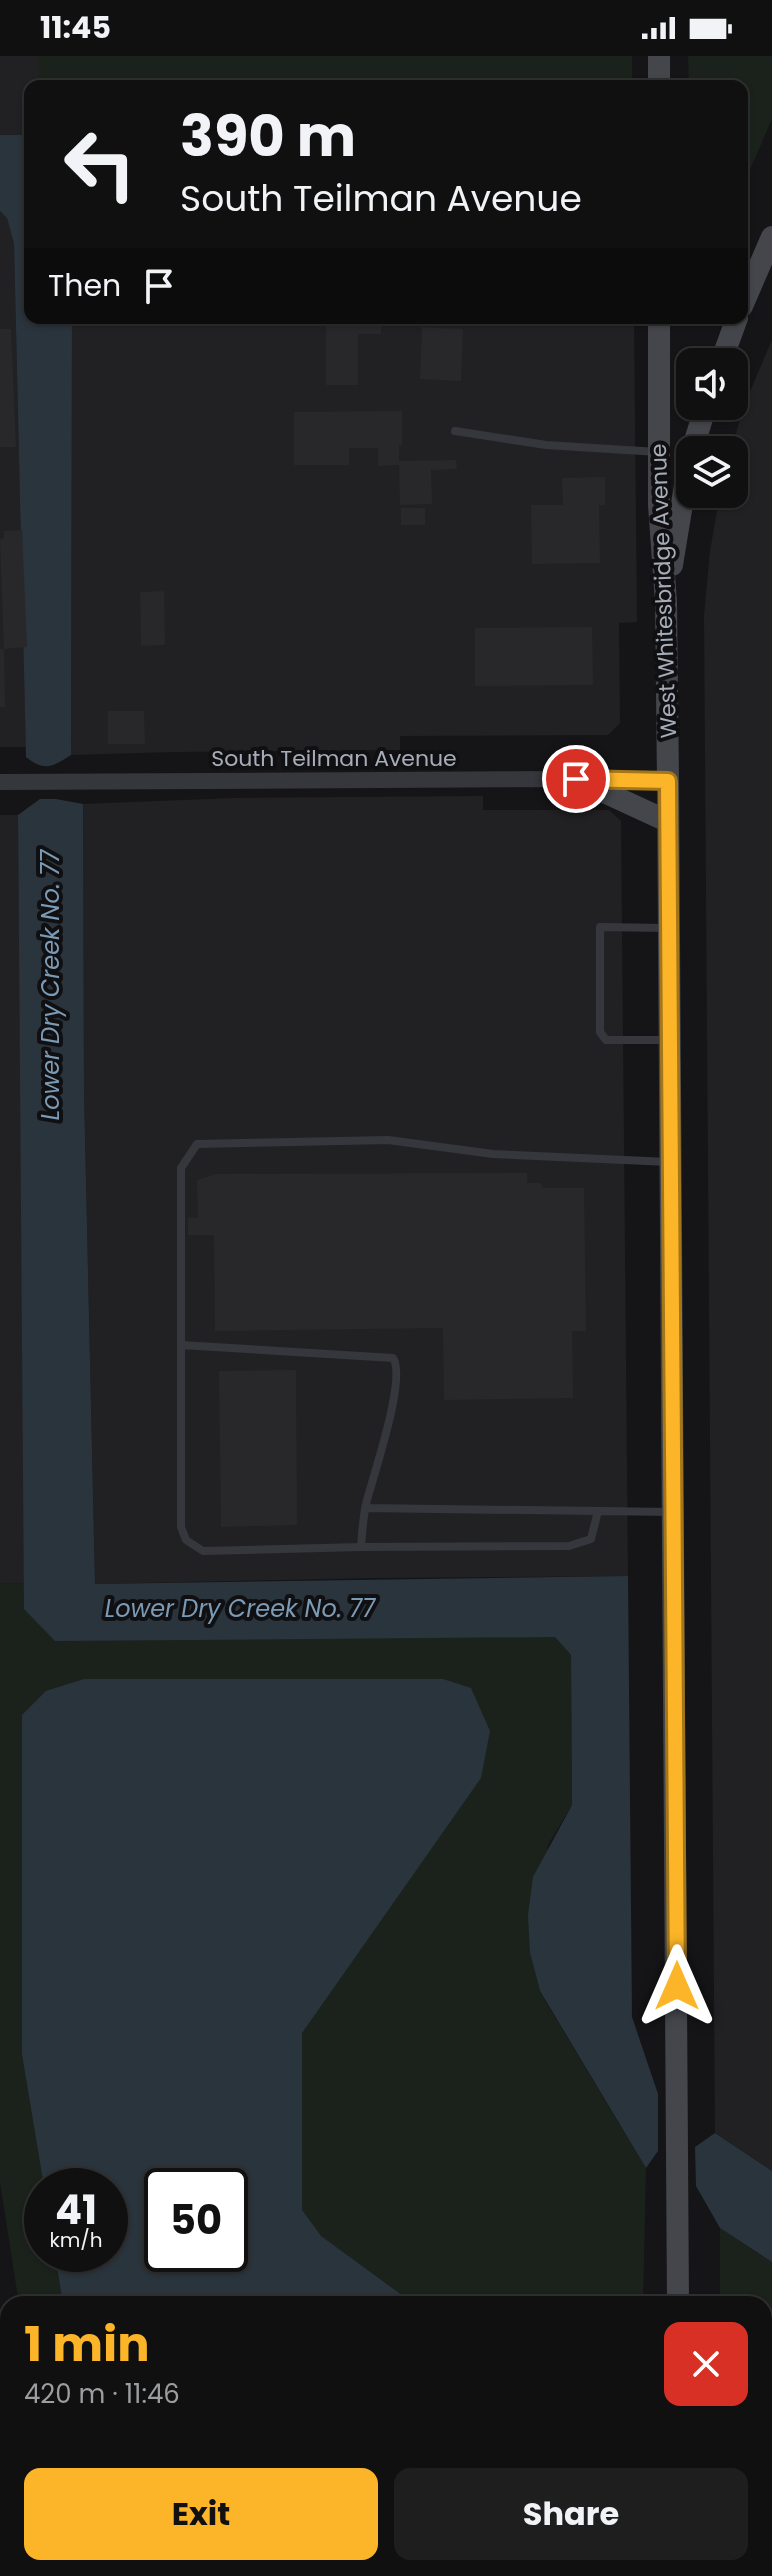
<!DOCTYPE html>
<meta charset="utf-8">
<style>
:root{--surface:#101011;--page:#1e1e1f;--text:#f1f3f6;--muted:#9c9d9f;--line:#303031;--accent:#fcb528}
body{margin:0;font-family:Poppins,sans-serif;background:var(--page);color:var(--text);height:100vh;display:flex;flex-direction:column;font-size:30px;white-space:nowrap}
*{box-sizing:border-box;margin:0}
p{font-size:26px;color:var(--muted)}
.icon{flex:none;width:44px;height:44px;fill:none;stroke:currentColor;stroke-width:2;stroke-linecap:round;stroke-linejoin:round}
.map{position:relative;flex:1;overflow:hidden}
.drawer{position:absolute;left:0px;top:2240px;width:772px;height:280px;display:flex;flex-direction:column;background:var(--surface);border-radius:24px 24px 0 0;box-shadow:0 2px 6px #0004,0 0 0 2px var(--line)}
.drawer>*{flex:none}
.top-card{position:absolute;left:24px;top:24px;width:724px;height:244px;border-radius:16px;box-shadow:0 2px 6px #0004,0 0 0 2px var(--line);background:#101011;color:var(--text);overflow:hidden}
.tools{position:absolute;left:676px;top:292px;display:grid;gap:16px}
.tools a{display:grid;place-items:center;width:72px;height:72px;border-radius:16px;background:var(--surface);box-shadow:0 2px 6px #0004,0 0 0 2px var(--line);font-size:40px}
.speed{position:absolute;left:24px;top:2112px;display:flex;gap:16px;font-size:40px;font-weight:700;text-align:center}
.speed>*{display:grid;place-content:center;width:104px;height:104px;border-radius:50%;background:var(--surface);box-shadow:0 2px 6px #0004,0 0 0 2px var(--line);line-height:1}
.speed small{font-size:20px;font-weight:400}
.speed .limit{border:4px solid #111;border-radius:12px;background:#fff;color:#111}
.pin{position:absolute;display:grid;place-items:center;width:68px;height:68px;color:#fff;margin:-34px;border:4px solid #fff;border-radius:50%;box-shadow:0 2px 8px #0007}
.me{position:absolute;width:88px;margin:-44px;rotate:0deg;stroke-linejoin:round;filter:drop-shadow(0 0 6px #0008)}
.turn{display:flex;align-items:center;gap:28px;height:168px;padding:0 24px;font-size:36px}
.turn .icon{width:104px;height:104px;stroke-width:2.5}
.turn b{display:block;font-size:56px;line-height:68px}
.then{display:flex;align-items:center;height:76px;padding:0 24px;background:#0003;gap:16px;font-size:30px}
.round{display:grid;place-items:center;flex:none;width:84px;height:84px;border-radius:16px;background:var(--page)}
.summary{display:flex;align-items:center;justify-content:space-between;height:136px;padding:0 24px}
h1{font-size:48px;font-weight:700;line-height:60px;color:var(--accent)}
.action{display:flex;gap:16px;margin-top:auto;padding:16px 24px}
.action a{flex:1;height:92px;border-radius:16px;background:var(--accent);color:#111;font-size:32px;font-weight:700;line-height:92px;text-align:center}
.action a+a{background:var(--page);color:var(--text)}
.status{display:flex;justify-content:space-between;align-items:center;height:56px;padding:0 40px;background:var(--surface);direction:ltr}
.status svg{height:22px;fill:currentColor}
.map>svg:first-child{display:block}
.built{fill:#212124}
.green{fill:#1b221c;fill-rule:evenodd}
.water{fill:#2a343c;fill-rule:evenodd}
.building{fill:#28282b}
.lines{fill:none;stroke-linecap:round;stroke-linejoin:round}
.service{stroke:#36373c;stroke-width:8}
.minor{stroke:#36373c;stroke-width:16}
.secondary{stroke:#44464c;stroke-width:22}
.route-casing{stroke:#a4761a;stroke-width:20}
.route{stroke:#fcb528;stroke-width:14}
.labels{text-anchor:middle;stroke-width:8;stroke-linejoin:round;paint-order:stroke}
.street-label{font-size:22px;fill:#a6acb8;stroke:#101012}
.water-label{font-size:24px;font-style:italic;fill:#7b9ab5;stroke:#101012}
</style>
<div class="status"><b>11:45</b><svg viewBox="0 0 49 12"><path d="M0 12V9h3v3zM5 12V6h3v6zM10 12V3h3v9zM15 12V0h3v12zM26 1h20v11H26zM47 4h2v5h-2z"/></svg></div>
<div class="map">
<svg width="772" height="2520" viewBox="0 0 772 2520">
<rect width="100%" height="100%" fill="#151517"/>
<!-- built -->
<path class="built" d="M0 0H38V30H30V79H0Z
M0 155 7 161 14 188 26 691H0Z
M72 262H634L637 566 619 567 620 667 608 679 400 680V694L174 696 71 699Z
M772 284V2115L715 2077 704 559 710 495 720 438H734V394H731L745 347Z
M483 740V754H609L621 765 628 1520 374 1522 95 1528 84 1036 83 748 233 742Z
M0 759H18L25 1527 0 1528Z"/>
<!-- green -->
<path class="green" d="M38 0H632V30H38Z
M688 0H772V63L742 132V30H689Z
M25 1527 24 1553 555 1581 571 1599 572 1749 548 1789 530 1897 540 1936 646 2112 643 2248H19L0 2126V1528ZM42 2130H110V2198H42ZM162 2130H230V2198H162Z
M720 2172 772 2206V2520H721V2512H764V2248H720Z
M60 2512H638L637 2520H61Z"/>
<!-- water -->
<path class="water" d="M0 79H30V262H72L71 699C52 711 45 716 26 701L14 188 7 162 0 155Z
M40 743H56L83 748 84 1036 95 1528 628 1520 632 1961 658 2038V2095L646 2112 540 1935 530 1897 528 1859 533 1821 572 1749 571 1599 555 1581 55 1585 24 1553 18 759Z
M84 1623H443L471 1632 490 1675 481 1722 302 1977V2154L321 2180 414 2248H63L55 2198H110V2130H44L22 1998V1659L46 1635ZM162 2130H230V2198H162Z
M715 2077 772 2115V2206L720 2172 696 2130 695 2091Z
M106 2512H593V2520H108Z"/>
<!-- building -->
<path class="building" d="M326 262H381V278H358V329H326Z
M422 271 463 273 461 325 420 323Z
M0 273H11L16 391H0Z
M402 355V389H399V405L456 404 457 413 431 414 432 448 400 449 399 409 378 410V392H349V409H294V356Z
M605 421V449H599L600 507 532 508 531 449H563L562 422Z
M401 452H425V469H401Z
M22 474 27 591 4 593 0 484 4 482V475Z
M164 535 165 589 141 590 140 536Z
M592 571 593 629 475 630V572Z
M0 593H4L5 651H0Z
M108 655H144L145 688H108Z
M527 1117V1127H540L543 1132H584L586 1275H572L573 1342 444 1344 443 1272 215 1275 214 1179H188V1162H198L197 1124 216 1118Z
M296 1314 297 1469 221 1471 219 1315Z"/>
<g class="lines">
<!-- service -->
<path class="service" d="M455 375 546 389 658 396
M667 872 600 871V976L606 984H669
M181 1289 393 1302C407 1322 373 1420 366 1448 363 1462 362 1477 361 1491L203 1495 186 1484 181 1471V1112L197 1088 388 1084 493 1098 669 1106
M365 1452 672 1456
M361 1491 569 1490 591 1483 598 1455"/>
<!-- minor -->
<path class="minor" d="M0 726 576 723 668 725"/>
<!-- secondary -->
<path class="secondary" d="M659 30V0
M742 250 772 181
M659 262V449L666 546 668 725 678 2248
M721 306 737 262
M692 394 706 350
M672 509 690 399
M576 723 667 765
M677 2520V2512"/>
</g>
<g class="lines">
<!-- route casing -->
<g class="route-casing">
<path id="route" d="M576 723 668 725 677 1930"/>
</g>
<!-- route -->
<use href="#route" class="route"/>
</g>
<g class="labels">
<!-- street labels -->
<g class="street-label">
<text transform="translate(663 535) rotate(-92)" y="8">West Whitesbridge Avenue</text>
<text x="334" y="710">South Teilman Avenue</text>
</g>
<!-- water labels -->
<g class="water-label">
<text transform="translate(51 929) rotate(-90)" y="8">Lower Dry Creek No. 77</text>
<text x="240" y="1561">Lower Dry Creek No. 77</text>
</g>
</g>
</svg>
<div class="tools">
<a><svg class="icon" aria-label="sound" viewBox="0 0 24 24"><path d="M4 9h4l5-4v14l-5-4H4zM17 9q2 3 0 6"/></svg></a>
<a><svg class="icon" aria-label="layers" viewBox="0 0 24 24"><path d="M12 4l9 5-9 5-9-5zM3 14l9 5 9-5"/></svg></a>
</div>
<div class="speed"><div>41<small>km/h</small></div><div class="limit">50</div></div>
<div class="pin" style="left:576px;top:723px;background:#d93025"><svg class="icon" aria-label="arrive" viewBox="0 0 24 24"><path d="M6 21V4h12l-3 4 3 4H6"/></svg></div>
<svg class="me" style="left:677px;top:1930px" viewBox="-20 -20 40 40"><path d="M0-17L14 15 0 8-14 15z" fill="#fcb528" stroke="#fff" stroke-width="4"/></svg>
<div class="top-card">
<div class="turn"><svg class="icon" aria-label="left" viewBox="0 0 24 24"><path d="M17 20v-9H6M10 6l-5 5 5 5"/></svg><div><b>390 m</b>South Teilman Avenue</div></div>
<div class="then">Then<svg class="icon" aria-label="arrive" viewBox="0 0 24 24"><path d="M6 21V4h12l-3 4 3 4H6"/></svg></div>
</div>
<section class="drawer">
<div class="summary"><div><h1>1 min</h1><p>420 m · 11:46</p></div><a class="round" style="background:#d93025;color:#fff"><svg class="icon" aria-label="close" viewBox="0 0 24 24"><path d="M6 6l12 12M18 6L6 18"/></svg></a></div>
<div class="action"><a>Exit</a><a>Share</a></div>
</section>
</div>
